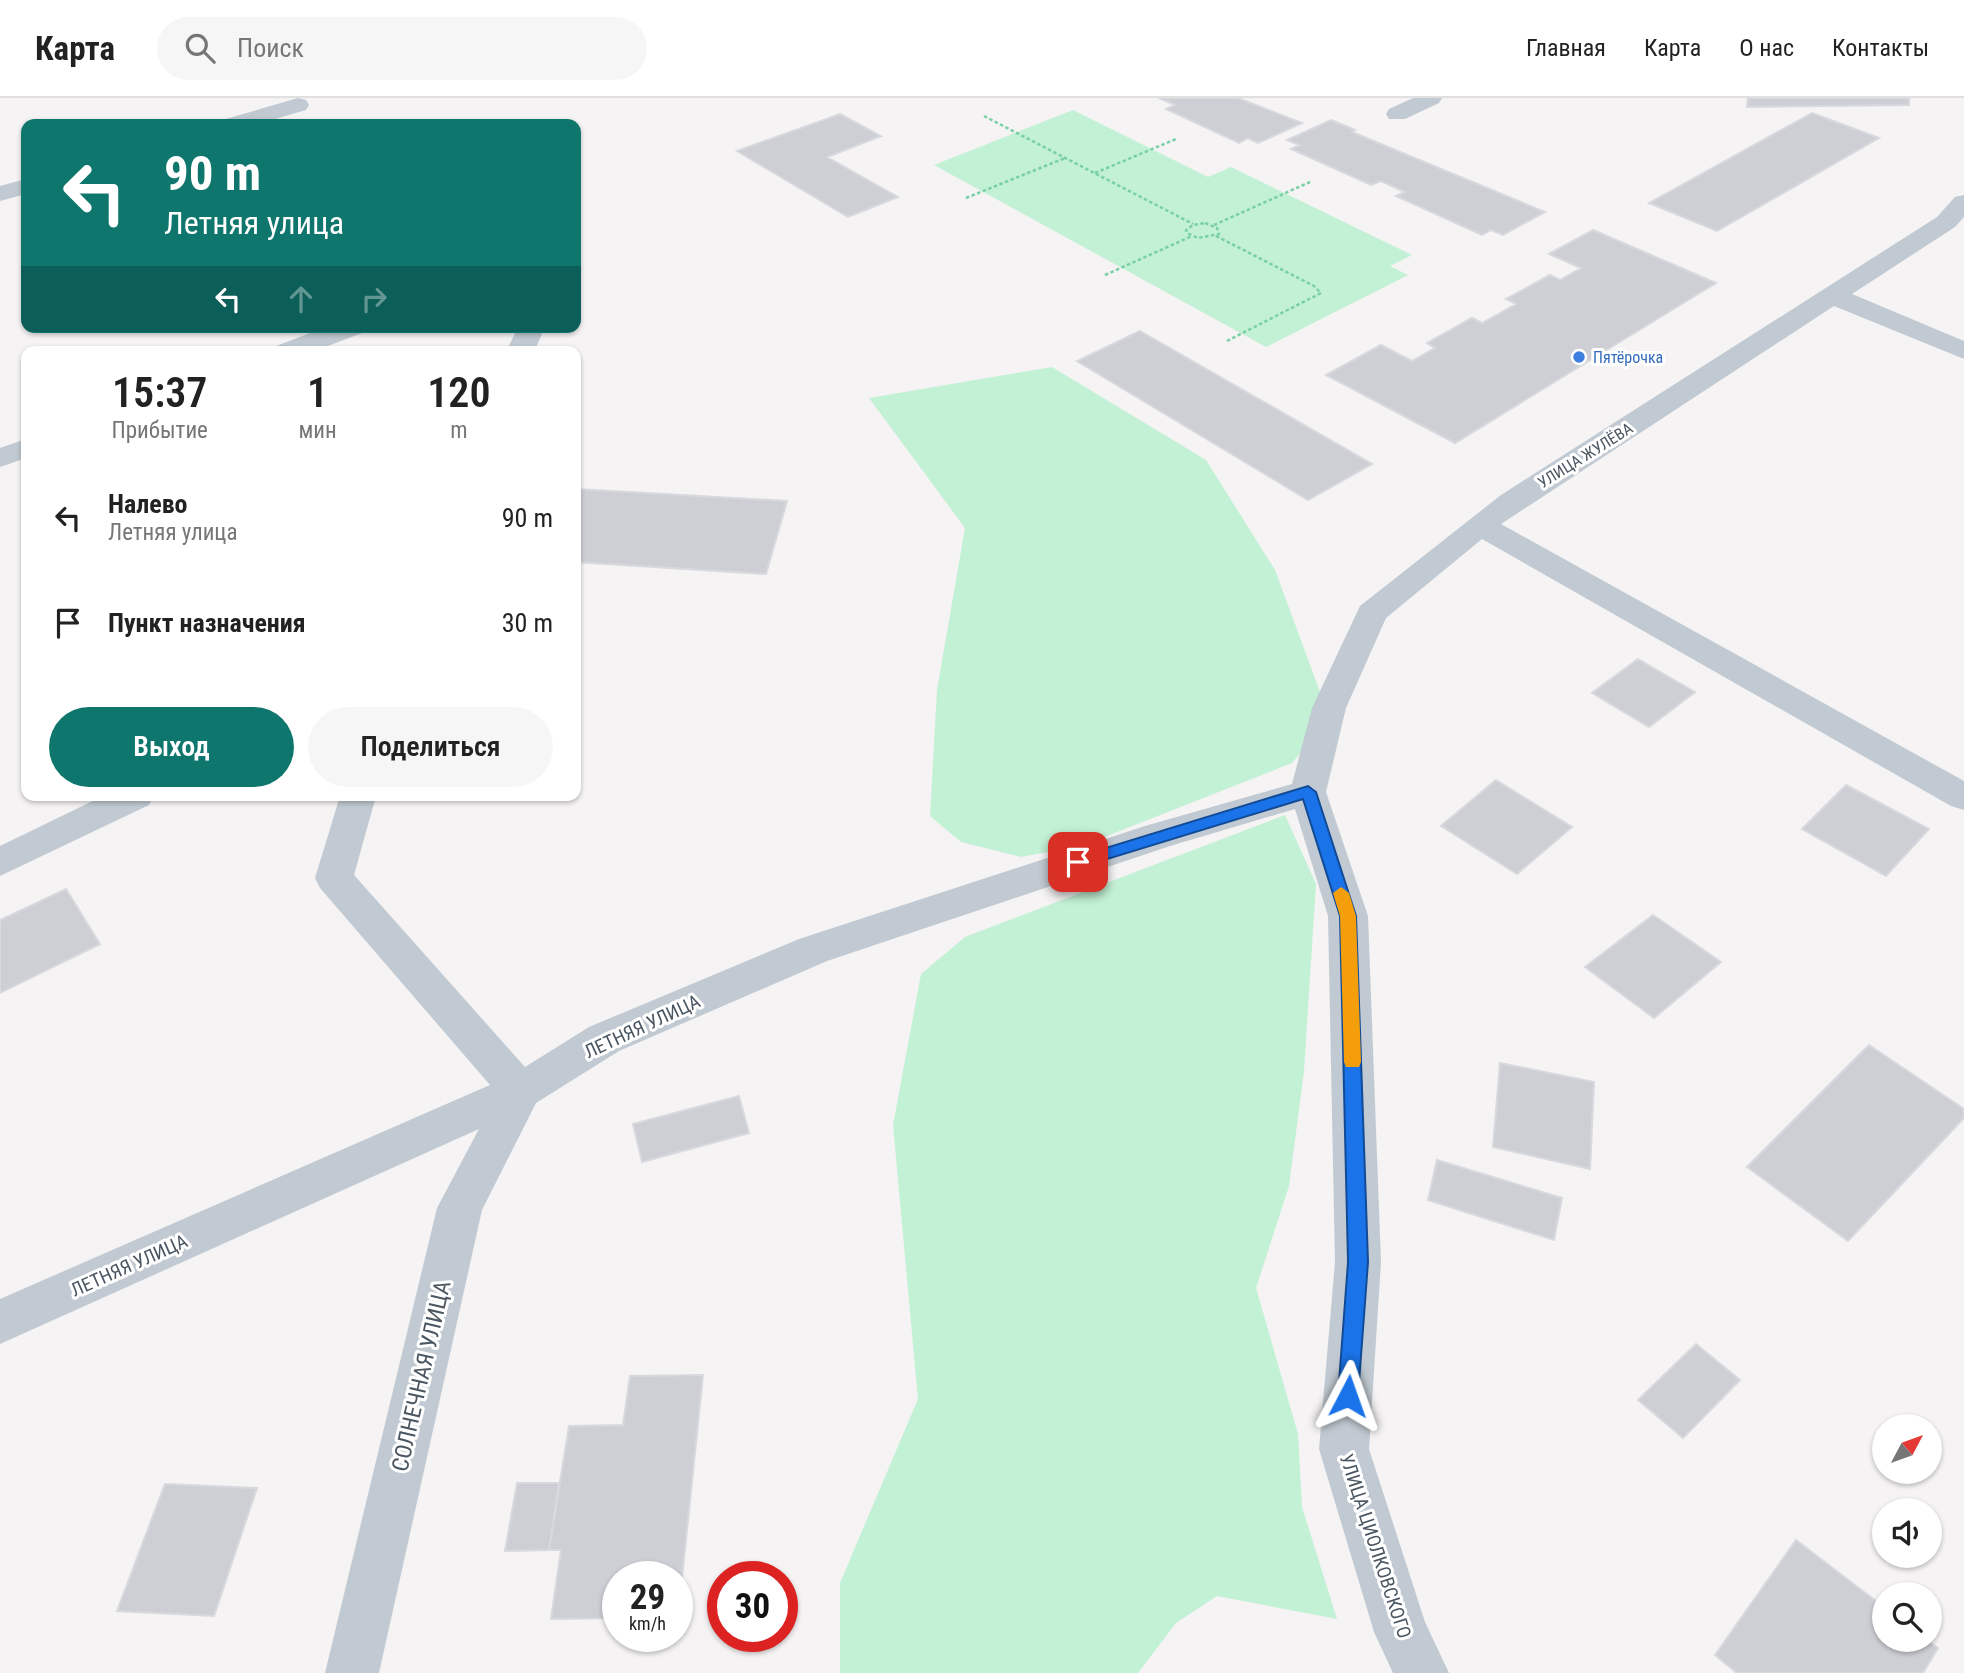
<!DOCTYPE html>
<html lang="ru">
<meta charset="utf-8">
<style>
:root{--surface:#fff;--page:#f6f6f6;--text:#222;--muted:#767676;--line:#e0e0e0;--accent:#0f766e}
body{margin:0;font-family:"Roboto Condensed",sans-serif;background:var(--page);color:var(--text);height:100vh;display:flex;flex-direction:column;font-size:26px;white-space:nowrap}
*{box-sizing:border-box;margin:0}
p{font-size:23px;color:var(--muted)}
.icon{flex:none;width:38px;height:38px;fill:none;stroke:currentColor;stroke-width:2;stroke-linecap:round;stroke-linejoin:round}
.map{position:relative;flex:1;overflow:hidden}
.drawer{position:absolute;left:21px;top:248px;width:560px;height:455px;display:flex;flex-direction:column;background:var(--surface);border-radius:14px;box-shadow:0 2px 5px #0004}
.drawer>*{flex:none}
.hud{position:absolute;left:21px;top:21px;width:560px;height:214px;border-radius:14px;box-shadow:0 2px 5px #0004;background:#0f766e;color:#fff;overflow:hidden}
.needle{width:46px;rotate:49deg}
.controls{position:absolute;left:1872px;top:1316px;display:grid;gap:14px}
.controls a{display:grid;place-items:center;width:70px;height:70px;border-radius:50%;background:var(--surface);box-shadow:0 2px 5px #0004;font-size:35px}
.speed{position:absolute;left:602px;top:1463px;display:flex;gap:14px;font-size:35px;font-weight:700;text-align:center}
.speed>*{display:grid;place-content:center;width:91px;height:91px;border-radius:50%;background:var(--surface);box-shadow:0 2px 5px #0004;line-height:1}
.speed small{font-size:18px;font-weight:400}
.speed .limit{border:10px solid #d22;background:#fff;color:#111}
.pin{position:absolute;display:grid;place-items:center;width:60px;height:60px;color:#fff;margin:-30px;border-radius:14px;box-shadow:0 4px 10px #0006}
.me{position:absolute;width:77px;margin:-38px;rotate:4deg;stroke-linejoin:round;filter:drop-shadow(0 0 5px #0008)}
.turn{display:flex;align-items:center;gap:24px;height:147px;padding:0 28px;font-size:32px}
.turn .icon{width:91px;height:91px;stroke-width:2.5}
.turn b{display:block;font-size:49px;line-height:60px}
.lanes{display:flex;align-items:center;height:66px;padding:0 28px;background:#0003;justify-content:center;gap:35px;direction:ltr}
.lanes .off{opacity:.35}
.eta{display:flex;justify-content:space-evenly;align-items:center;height:119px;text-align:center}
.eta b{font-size:42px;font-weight:600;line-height:49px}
.button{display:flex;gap:14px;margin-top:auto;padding:14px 28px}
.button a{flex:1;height:80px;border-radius:42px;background:var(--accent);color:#fff;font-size:28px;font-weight:600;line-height:80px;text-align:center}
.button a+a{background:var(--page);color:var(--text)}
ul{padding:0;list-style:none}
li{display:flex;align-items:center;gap:21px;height:105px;padding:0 28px}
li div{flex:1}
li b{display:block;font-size:26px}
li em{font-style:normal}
header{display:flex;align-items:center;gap:42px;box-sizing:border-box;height:98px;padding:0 35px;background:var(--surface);border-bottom:2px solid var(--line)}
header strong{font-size:33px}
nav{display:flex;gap:38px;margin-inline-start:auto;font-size:24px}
.search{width:490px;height:63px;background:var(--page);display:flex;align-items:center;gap:18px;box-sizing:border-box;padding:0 24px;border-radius:38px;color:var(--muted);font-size:26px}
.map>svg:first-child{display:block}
.green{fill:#c3f1d5}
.building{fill:#cdcfd5;stroke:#d7d9de;stroke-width:2}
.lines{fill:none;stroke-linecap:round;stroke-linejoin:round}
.path{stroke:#7ad0a6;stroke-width:2.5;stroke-dasharray:3.5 2.5;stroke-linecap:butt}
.minor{fill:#c1cad2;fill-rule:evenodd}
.route{fill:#1a73e8;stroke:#114b97;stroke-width:2}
.slow{fill:#f59e0b}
.shop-dot{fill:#3f7fe0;stroke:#fff;stroke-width:2.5}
.labels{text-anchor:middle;stroke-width:6;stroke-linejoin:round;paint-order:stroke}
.far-shop-label{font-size:16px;fill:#366cbe;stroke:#fff;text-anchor:start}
.far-street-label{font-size:16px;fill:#4a5661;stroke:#fff}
.street-label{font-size:19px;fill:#4a5661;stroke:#fff}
.near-street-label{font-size:23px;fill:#4a5661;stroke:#fff}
</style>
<header>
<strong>Карта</strong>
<div class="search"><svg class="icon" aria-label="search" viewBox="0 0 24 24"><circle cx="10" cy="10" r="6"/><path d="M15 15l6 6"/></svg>Поиск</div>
<nav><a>Главная</a><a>Карта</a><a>О нас</a><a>Контакты</a></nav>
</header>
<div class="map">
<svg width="1964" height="1575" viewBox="0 0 1964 1575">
<rect width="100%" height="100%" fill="#f5f3f3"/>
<!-- green -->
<path class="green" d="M1073 12 1208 79 1231 69 1412 157 1390 168 1408 177 1266 249 934 67Z
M1052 269 1206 362 1275 472 1322 599 1320 632 1292 665 1084 747 1021 759 961 744 930 718 937 592 965 430 869 300Z
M1285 717 1316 786 1304 973 1289 1088 1256 1190 1298 1336 1302 1409 1337 1521 1217 1498 1176 1525 1138 1575H840V1485L918 1301 893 1027 921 876 965 839Z"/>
<!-- building -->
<path class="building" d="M1159 0H1238L1302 25 1258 45 1248 40 1239 45 1166 11 1175 7Z
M1748 0H1909V7L1747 9Z
M1812 15 1879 40 1717 133 1649 105Z
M840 16 881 38 827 59 898 99 848 119 737 53Z
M1331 22 1355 32 1352 34 1545 114 1503 137 1491 132 1482 137 1396 98 1405 94 1381 83 1371 87 1291 51 1299 47 1287 42Z
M1593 132 1716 185 1455 345 1326 277 1381 247 1412 263 1435 250 1427 245 1472 220 1482 225 1516 206 1506 201 1550 177 1560 182 1581 170 1549 156Z
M1140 233 1372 366 1308 402 1077 263Z
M576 391 787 403 766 476 576 464Z
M1638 561 1695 594 1649 629 1592 595Z
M1496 682 1572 729 1517 776 1441 728Z
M1846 687 1929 731 1886 778 1802 731Z
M66 791 100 846 0 895V822Z
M1653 817 1721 864 1654 920 1585 869Z
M1869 947 1964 1011V1020L1848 1143 1747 1069Z
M1500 965 1594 984 1590 1071 1493 1049Z
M739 998 749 1035 642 1064 633 1026Z
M1437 1062 1562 1100 1554 1142 1428 1102Z
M1696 1246 1740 1282 1683 1340 1638 1302Z
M703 1277 678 1519 677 1479H618V1520L551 1521 561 1452H549L569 1328 623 1327 630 1278Z
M517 1385H559L549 1452 505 1453Z
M165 1386 257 1390 214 1518 117 1513Z
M1796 1442 1885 1510V1542H1927L1938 1550 1923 1575H1737L1715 1557Z"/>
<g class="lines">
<!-- path -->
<path class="path" d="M984 18 1193 126
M1095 75 1176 41
M966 100 1065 60
M1205 125 1217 130 1219 136 1198 140 1187 135 1186 132 1193 127Z
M1214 127 1310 84
M1216 138 1314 188 1321 195 1225 244
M1105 177 1192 138"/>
<!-- minor -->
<path class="minor" d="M298 0 306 2 309 7 306 12 258 26H222L226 21Z
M1413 0H1442L1439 5 1405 21H1389L1386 16 1389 11Z
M26 81V96L0 103V88Z
M1964 97V119L1955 129 1852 196 1964 243V261L1834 208 1501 426 1964 683V712L1951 708 1482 441 1386 520 1346 610 1326 694 1368 818 1381 1164 1369 1351 1425 1524 1449 1575H1393L1374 1534 1319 1351 1335 1164 1328 818 1295 711 1170 748 827 863 619 953 536 1005 482 1112 379 1575H325L437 1110 479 1031 0 1246V1201L490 987 320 790 315 780 340 698H376L354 777 525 969 589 929 799 841 1145 728 1292 686 1312 610 1360 508 1501 397 1937 119 1955 99Z
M326 229H365L362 235 312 254H272L276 248Z
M518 229H545L534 254H506Z
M26 341V360L0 369V350Z
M103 698H154L149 707 0 778V748Z"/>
</g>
<!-- route -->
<path class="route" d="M1308 688 1316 694 1356 818 1368 1164 1358 1298 1355 1305 1348 1307 1341 1305 1338 1298 1348 1164 1340 818 1303 701 1078 770 1070 764 1073 760Z"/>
<!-- slow -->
<path class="slow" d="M1341 789 1349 795 1356 818 1361 964 1359 969H1346L1344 964 1340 818 1333 795Z"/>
<!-- markers -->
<circle class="shop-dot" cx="1579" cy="259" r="7"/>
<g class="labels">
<!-- far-shop labels -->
<g class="far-shop-label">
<text x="1593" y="265">Пятёрочка</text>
</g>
<!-- far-street labels -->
<g class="far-street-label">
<text transform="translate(1585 357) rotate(-32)" y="6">УЛИЦА ЖУЛЁВА</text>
</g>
<!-- street labels -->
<g class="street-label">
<text transform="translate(642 928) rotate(-25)" y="7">ЛЕТНЯЯ УЛИЦА</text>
<text transform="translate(129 1167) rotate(-24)" y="7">ЛЕТНЯЯ УЛИЦА</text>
<text transform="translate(1376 1448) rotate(72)" y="7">УЛИЦА ЦИОЛКОВСКОГО</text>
</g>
<!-- near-street labels -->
<g class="near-street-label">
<text transform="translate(421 1278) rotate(-77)" y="8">СОЛНЕЧНАЯ УЛИЦА</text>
</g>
</g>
</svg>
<div class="controls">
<a><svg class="needle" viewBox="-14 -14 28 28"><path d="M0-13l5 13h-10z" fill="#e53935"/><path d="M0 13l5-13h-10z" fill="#767676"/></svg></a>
<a><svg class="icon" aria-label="sound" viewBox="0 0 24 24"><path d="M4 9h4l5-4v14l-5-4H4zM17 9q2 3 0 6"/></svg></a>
<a><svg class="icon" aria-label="search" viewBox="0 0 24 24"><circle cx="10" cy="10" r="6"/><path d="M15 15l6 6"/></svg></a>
</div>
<div class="speed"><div>29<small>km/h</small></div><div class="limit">30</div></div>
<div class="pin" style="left:1078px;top:764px;background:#d93025"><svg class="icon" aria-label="arrive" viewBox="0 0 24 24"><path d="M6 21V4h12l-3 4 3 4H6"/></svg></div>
<svg class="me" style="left:1348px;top:1298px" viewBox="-20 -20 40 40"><path d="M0-17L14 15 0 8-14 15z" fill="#1a73e8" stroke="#fff" stroke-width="4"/></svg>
<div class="hud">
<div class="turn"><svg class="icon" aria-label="left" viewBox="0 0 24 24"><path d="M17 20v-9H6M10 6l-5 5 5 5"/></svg><div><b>90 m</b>Летняя улица</div></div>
<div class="lanes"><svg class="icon" aria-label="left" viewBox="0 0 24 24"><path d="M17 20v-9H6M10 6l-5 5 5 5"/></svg><svg class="icon off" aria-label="ahead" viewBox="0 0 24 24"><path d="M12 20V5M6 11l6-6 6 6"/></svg><svg class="icon off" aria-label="right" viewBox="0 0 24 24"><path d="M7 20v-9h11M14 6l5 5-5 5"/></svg></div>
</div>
<section class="drawer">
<div class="eta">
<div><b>15:37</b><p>Прибытие</p></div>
<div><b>1</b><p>мин</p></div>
<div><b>120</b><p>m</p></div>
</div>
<ul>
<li><svg class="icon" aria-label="left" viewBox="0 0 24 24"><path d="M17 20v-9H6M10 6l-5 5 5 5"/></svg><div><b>Налево</b><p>Летняя улица</p></div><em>90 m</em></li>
<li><svg class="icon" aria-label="arrive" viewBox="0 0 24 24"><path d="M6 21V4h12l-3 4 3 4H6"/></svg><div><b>Пункт назначения</b></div><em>30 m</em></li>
</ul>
<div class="button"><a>Выход</a><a>Поделиться</a></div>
</section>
</div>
